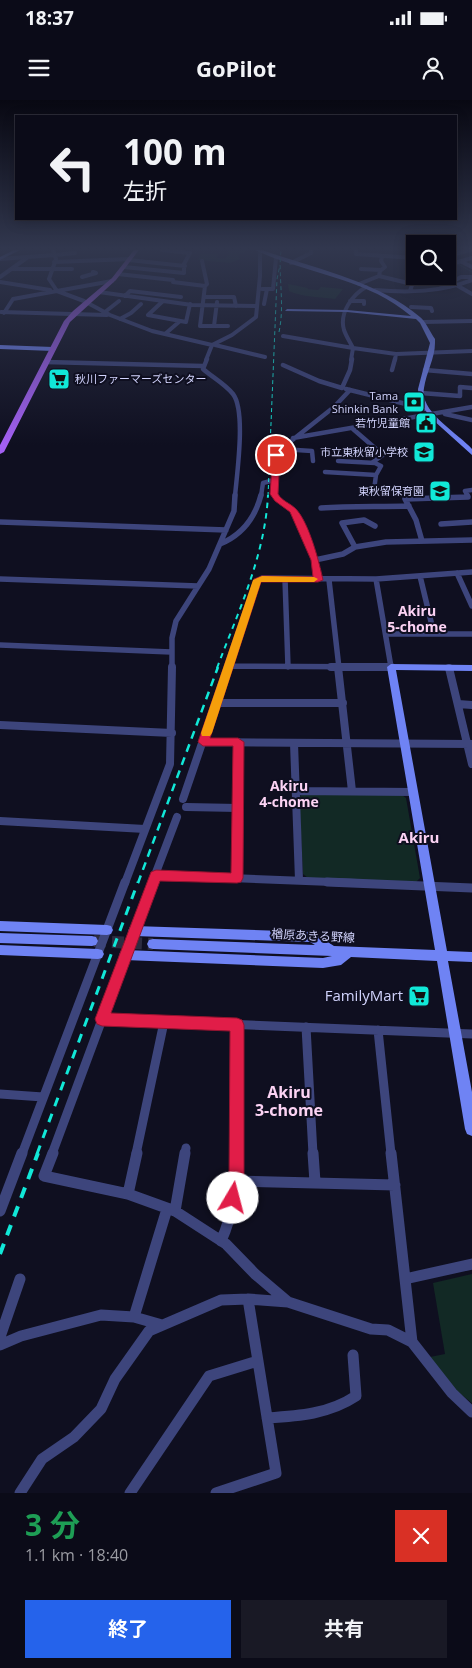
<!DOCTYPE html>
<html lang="ja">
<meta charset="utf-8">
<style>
:root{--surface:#0b0b18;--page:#191925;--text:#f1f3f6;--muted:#9a9ba2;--line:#2b2b37;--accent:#2563eb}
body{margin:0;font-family:"Open Sans","Noto Sans JP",sans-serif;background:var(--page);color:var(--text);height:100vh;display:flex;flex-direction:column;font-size:19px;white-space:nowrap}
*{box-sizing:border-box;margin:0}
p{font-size:16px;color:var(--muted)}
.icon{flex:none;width:28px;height:28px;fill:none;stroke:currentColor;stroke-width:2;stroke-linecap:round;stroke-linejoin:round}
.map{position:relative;height:1393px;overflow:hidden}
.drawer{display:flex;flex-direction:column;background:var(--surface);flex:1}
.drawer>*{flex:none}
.top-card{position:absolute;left:15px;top:15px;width:442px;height:105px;border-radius:0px;box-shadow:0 2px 12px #0003,0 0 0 1px var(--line);background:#0b0b18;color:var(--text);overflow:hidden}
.buttons{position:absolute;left:406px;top:135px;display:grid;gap:10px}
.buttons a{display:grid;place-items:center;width:50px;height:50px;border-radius:0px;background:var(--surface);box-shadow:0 2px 12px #0003,0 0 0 1px var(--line);font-size:25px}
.pin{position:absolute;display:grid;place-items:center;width:42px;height:42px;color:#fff;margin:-21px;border:2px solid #fff;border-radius:50%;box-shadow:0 1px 5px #0007}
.me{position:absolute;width:55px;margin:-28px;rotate:8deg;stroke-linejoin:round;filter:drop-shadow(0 0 4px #0008)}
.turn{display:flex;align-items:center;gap:18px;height:105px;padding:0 25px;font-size:22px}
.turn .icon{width:65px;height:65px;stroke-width:2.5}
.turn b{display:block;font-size:35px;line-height:42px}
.round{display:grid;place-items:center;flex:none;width:52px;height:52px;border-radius:0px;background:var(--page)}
.headline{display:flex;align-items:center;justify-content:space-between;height:85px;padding:0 25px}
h1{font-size:30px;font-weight:700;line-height:38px;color:#1e9e55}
.action{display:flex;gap:10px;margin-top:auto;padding:10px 25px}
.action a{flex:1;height:58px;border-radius:0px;background:var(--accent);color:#fff;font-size:20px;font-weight:700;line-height:58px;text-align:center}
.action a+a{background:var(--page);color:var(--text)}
.status{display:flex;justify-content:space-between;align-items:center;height:35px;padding:0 25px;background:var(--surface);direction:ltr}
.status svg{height:14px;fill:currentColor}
header{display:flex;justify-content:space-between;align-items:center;height:65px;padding:0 25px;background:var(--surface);font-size:22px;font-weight:700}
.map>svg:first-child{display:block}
.green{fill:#122925}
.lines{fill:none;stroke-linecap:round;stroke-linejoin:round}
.stream{stroke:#112c42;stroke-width:1}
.secondary-tunnel{stroke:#2c2c41;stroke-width:12;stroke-dasharray:12 6;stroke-linecap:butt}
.street-far5{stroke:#3d457c;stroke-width:4}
.street-far4{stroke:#3d457c;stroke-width:4.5}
.street-far3{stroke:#3d457c;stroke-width:5.5}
.street-far2{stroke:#3d457c;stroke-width:8}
.street-far1{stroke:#3d457c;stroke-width:9}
.street{stroke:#3d457c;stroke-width:11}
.secondary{fill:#6f83f4;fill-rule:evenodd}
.primary{fill:#a360f3;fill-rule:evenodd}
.rail-far4{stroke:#11e8d8;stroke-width:1;stroke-dasharray:4 3;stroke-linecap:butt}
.rail-far3{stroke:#11e8d8;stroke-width:2;stroke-dasharray:5.5 5;stroke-linecap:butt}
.rail-far2{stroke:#11e8d8;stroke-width:2.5;stroke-dasharray:8 6;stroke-linecap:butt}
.rail-far1{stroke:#11e8d8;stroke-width:3;stroke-dasharray:9 8;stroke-linecap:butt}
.rail{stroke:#11e8d8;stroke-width:4;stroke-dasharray:11 9;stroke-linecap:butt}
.route{fill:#e11d48;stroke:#92132f}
.slow{fill:#f59e0b}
.labels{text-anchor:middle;stroke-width:4;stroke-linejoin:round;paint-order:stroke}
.far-poi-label{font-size:11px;fill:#d1d3fc;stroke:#0f0f20;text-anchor:end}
.street-label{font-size:12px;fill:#d1d3fc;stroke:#0f0f20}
.neighbourhood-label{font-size:14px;font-weight:bold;fill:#fcd3f4;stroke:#0f0f20}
.quarter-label{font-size:15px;font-weight:bold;fill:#fcd3f4;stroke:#0f0f20}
.near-poi-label{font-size:15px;fill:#d1d3fc;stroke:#0f0f20;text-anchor:end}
.near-neighbourhood-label{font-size:16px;font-weight:bold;fill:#fcd3f4;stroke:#0f0f20}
</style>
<div class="status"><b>18:37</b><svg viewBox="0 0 49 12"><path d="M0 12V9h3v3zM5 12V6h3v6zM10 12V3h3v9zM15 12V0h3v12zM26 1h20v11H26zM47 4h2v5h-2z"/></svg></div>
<header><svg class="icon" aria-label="menu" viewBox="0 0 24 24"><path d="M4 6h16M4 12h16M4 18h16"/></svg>GoPilot<svg class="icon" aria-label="person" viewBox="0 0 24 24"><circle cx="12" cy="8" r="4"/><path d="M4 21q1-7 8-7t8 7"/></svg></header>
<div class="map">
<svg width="472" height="1393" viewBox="0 0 472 1393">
<rect width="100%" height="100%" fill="#0f0f20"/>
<!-- green -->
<path class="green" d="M228 150H248L238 155 240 159 230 163 198 160 201 154H218L217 158 225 159 230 153Z
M288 184 308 188 307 189 318 190 321 187 343 189 335 199C320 197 302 197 289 191Z
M303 694 402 695 406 698 420 778 416 782 308 778 303 774 299 697Z
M472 1174V1303L457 1291 430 1257 445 1254 433 1183Z"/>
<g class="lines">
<!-- stream -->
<path class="stream" d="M448 160 453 162
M458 164 472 172"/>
<!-- secondary-tunnel -->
<path class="secondary-tunnel" d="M94 841 153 844"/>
<!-- street-far5 -->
<path class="street-far5" d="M53 150 56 159 49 179 57 191 84 201 110 215 152 231 212 245 232 235 256 217 260 176V151
M356 150V154L415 158
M55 155 75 153
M448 156 470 150
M0 159 54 155
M129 160 185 166
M202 161 207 184 205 186 200 226H228
M460 161 472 167
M54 162 130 159
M291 163 311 153V150
M448 165 472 158
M124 167 184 173V164L190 153 162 150
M12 169H72
M361 169 381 170
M118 174 173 180V182L205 186
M379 176 412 184
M0 177 28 157
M82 177 96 173 93 172
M0 182 50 190
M359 184 379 176 380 171 385 167 381 161 382 157
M458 186 472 194
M366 187C352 195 339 213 344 230 346 236 350 242 353 248L396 254 472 251
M262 189H267L264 204
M267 189H273L276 158
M375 190C409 193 440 192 472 180
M410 191 413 182 417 181 446 185 461 177H472
M99 192 192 205 257 206
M125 196 130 191 181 197
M204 197H234L236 206
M350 201H364V204
M411 207 431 208 432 211
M1 212 107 215
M105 212 119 201
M4 213 13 199 112 181
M148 215 186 222 190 204
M148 215 163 201
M120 219 131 213 141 204
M423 222 472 221
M214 226 217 202
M165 234 180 221
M283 236 353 248 351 260
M215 245 265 257
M206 260 212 245
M395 260 396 254"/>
<!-- street-far4 -->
<path class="street-far4" d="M207 259 203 269C212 277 225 284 233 294 246 311 237 373 235 396
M46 262 203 266
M283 265 319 281 342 288 350 270 352 259
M392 270 395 259
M425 270 472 274
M346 289 426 309
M421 293 460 296V287L472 288
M445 314 472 320
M353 329 383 355 373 362 381 366 376 375 374 390
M293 338 472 307
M281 349 312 351 313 361
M338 361 375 363
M325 372 376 375
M261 396 263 383 274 380
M275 396 273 389 274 370 281 349 334 307 350 290
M468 396 465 391 472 390"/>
<!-- street-far3 -->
<path class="street-far3" d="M275 395C279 403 289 406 295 413 309 431 314 457 318 479
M321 408C351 406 379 407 409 406
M0 422 226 430
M441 424 472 422
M422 441 416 420 405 399 468 397 467 395
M220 444C242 435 255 418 261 395
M355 447 342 423 364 420 375 426
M315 460 343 454 355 447 386 442 472 440
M457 473 472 506
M420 476 434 534
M0 479 198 486
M285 479 288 567
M329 480 339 568
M386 534H472
M0 545 171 552
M227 566 391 567 376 479
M172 568V538L176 521 209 469 234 411 235 395
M228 568 257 481 262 478 376 479 472 472"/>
<!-- street-far2 -->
<path class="street-far2" d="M331 567H391
M338 567 352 691
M449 568 472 664
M216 603H343
M458 604 472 605
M0 625 172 633
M203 642 472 644
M294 643 299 780
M296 691 413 692
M183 699 228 567
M186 707 238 708
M0 721 145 729
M155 775 357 783
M237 778 238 642
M125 783 170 664 172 567
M152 783 177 717"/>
<!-- street-far1 -->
<path class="street-far1" d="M327 782 472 788
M101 919 472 934
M237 925V1054
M306 927 313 1054
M378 930 391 1054
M0 994 43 997
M22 1054 125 782
M52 1054 153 782
M136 1054 164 922
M185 1054 186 1048"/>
<!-- street -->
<path class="street" d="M53 1053 44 1076 128 1094 175 1111 226 1144 255 1174 288 1202 371 1229 388 1230 412 1242 452 1293 472 1312
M313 1053 315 1082
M391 1053 412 1242
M236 1081 395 1085
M128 1094 137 1053
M0 1111 22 1053
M175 1111 185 1053
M221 1141C234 1113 236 1083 237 1053
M405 1179 472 1164
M134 1217 167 1109
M0 1237 20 1179
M0 1245 21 1236 101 1215 134 1217 162 1225
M267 1318C299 1316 329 1314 356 1296L353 1255
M20 1393 42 1359 74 1337 101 1309 115 1279 149 1231 221 1200 248 1199
M130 1393 209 1276 258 1261
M216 1393 276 1373 248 1199 288 1202"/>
<!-- secondary -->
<path class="secondary" d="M14 150H20L0 160V157Z
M255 150H262C315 169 376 180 420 217 426 222 430 232 435 239V243C435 258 426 273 424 288 419 312 458 333 472 349V355L432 319 419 302 418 289 430 243 420 223 416 219 347 212 285 211 287 209 347 210 411 216C367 178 306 174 255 150Z
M0 245 53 247 56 249 53 251 0 249Z
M391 564 472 565V571L396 570 447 851 472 852V862L448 861 472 992V1036L467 1034 465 1029 437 861 351 857 341 865 323 868 125 860 121 859 119 855 121 851 125 850 323 858 332 856 153 849 149 848 147 844 149 840 153 839 315 845 310 842 134 836 130 835 128 831 130 827 134 826 312 832 334 846 435 850 387 567Z
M0 821 107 825 111 826 113 830 111 834 107 835 0 831Z
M0 833 92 836 96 837 98 841 96 845 92 846 0 843Z
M0 845 98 849 102 850 104 854 102 858 98 859 0 855Z"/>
<!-- primary -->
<path class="primary" d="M134 150H139L116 180 70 222 4 352 0 354V345L64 221 73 211 112 178Z"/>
<!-- rail-far4 -->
<path class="rail-far4" d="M279 232C285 204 278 178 281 150
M268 396 277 179 280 165"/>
<!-- rail-far3 -->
<path class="rail-far3" d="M217 568C238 512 265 456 268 395"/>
<!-- rail-far2 -->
<path class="rail-far2" d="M138 783 218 567"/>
<!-- rail-far1 -->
<path class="rail-far1" d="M37 1054 138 782"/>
<!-- rail -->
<path class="rail" d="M0 1154 38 1053"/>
</g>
<!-- sky -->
<linearGradient id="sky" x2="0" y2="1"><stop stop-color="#080812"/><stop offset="0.43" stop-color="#31374e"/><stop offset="1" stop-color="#31374e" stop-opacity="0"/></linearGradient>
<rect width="472" height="345" fill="url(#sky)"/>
<!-- route -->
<path class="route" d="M273 353 280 355 278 394C282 401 290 403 296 409 309 423 319 461 323 480L318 482H261L210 638H238L244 642 243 778 241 782 237 783 160 781 111 913 237 918 242 920 244 925V1081L239 1104 233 1106 227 1104 225 1098 229 1081 230 931 102 926 97 924 95 919 151 772 156 770 231 773 233 646H203L198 642 254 479 262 476 313 477 311 460 290 412 275 401 270 394Z"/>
<!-- slow -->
<path class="slow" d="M262 476 314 477 318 479 314 482H261L212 633 210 636H202L201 633 253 480Z"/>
<!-- icons -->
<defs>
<g id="supermarket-square" transform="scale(1.125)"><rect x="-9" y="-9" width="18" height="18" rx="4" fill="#11e8d8" stroke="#0f0f20"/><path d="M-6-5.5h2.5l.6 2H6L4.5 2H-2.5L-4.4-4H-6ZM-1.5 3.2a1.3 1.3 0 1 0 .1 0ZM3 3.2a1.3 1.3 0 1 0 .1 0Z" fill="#111"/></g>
<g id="bank-square" transform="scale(1.125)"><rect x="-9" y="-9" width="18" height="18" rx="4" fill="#11e8d8" stroke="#0f0f20"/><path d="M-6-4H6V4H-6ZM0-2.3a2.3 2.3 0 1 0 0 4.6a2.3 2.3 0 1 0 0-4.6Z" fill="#111"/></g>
<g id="civic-square" transform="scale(1.125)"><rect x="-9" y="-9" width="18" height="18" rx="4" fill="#11e8d8" stroke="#0f0f20"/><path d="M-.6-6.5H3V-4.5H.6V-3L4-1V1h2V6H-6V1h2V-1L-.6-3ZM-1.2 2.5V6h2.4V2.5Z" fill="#111"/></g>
<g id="school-square" transform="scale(1.125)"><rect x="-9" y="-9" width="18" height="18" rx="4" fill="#11e8d8" stroke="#0f0f20"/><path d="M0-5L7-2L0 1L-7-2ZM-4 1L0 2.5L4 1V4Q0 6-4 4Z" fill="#111"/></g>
</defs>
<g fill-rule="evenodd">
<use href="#supermarket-square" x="59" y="279"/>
<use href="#bank-square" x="414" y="302"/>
<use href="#civic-square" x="426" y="323"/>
<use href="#school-square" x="424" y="352"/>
<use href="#school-square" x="440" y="391"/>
<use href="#supermarket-square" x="419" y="896"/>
</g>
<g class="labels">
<!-- far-poi labels -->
<g class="far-poi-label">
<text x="75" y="283" text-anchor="start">秋川ファーマーズセンター</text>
<text x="398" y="300">Tama<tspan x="398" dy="13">Shinkin Bank</tspan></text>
<text x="410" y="327">若竹児童館</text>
<text x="408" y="356">市立東秋留小学校</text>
<text x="424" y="395">東秋留保育園</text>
</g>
<!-- street labels -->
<g class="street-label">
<text transform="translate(313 836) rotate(3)" y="4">楢原あきる野線</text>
</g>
<!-- neighbourhood labels -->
<g class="neighbourhood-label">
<text x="417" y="516">Akiru<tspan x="417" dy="16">5-chome</tspan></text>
<text x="289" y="691">Akiru<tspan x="289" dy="16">4-chome</tspan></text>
</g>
<!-- quarter labels -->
<g class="quarter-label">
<text x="419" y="743">Akiru</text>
</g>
<!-- near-poi labels -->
<g class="near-poi-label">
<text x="403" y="901">FamilyMart</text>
</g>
<!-- near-neighbourhood labels -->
<g class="near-neighbourhood-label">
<text x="289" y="998">Akiru<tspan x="289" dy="18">3-chome</tspan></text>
</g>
</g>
</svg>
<div class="buttons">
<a><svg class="icon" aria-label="search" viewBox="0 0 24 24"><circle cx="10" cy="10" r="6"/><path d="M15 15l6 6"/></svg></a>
</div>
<div class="pin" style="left:276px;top:355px;background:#d93025"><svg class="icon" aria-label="arrive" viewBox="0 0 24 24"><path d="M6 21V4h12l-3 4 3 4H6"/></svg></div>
<svg class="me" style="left:233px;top:1098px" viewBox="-20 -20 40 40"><circle r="19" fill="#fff"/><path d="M0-13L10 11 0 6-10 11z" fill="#e11d48"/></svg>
<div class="top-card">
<div class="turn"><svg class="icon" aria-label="left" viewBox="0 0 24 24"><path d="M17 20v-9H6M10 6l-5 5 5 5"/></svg><div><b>100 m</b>左折</div></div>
</div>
</div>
<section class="drawer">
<div class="headline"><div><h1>3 分</h1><p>1.1 km · 18:40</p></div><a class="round" style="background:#d93025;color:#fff"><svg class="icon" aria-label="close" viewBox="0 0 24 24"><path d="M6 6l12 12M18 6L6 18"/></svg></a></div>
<div class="action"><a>終了</a><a>共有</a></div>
</section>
